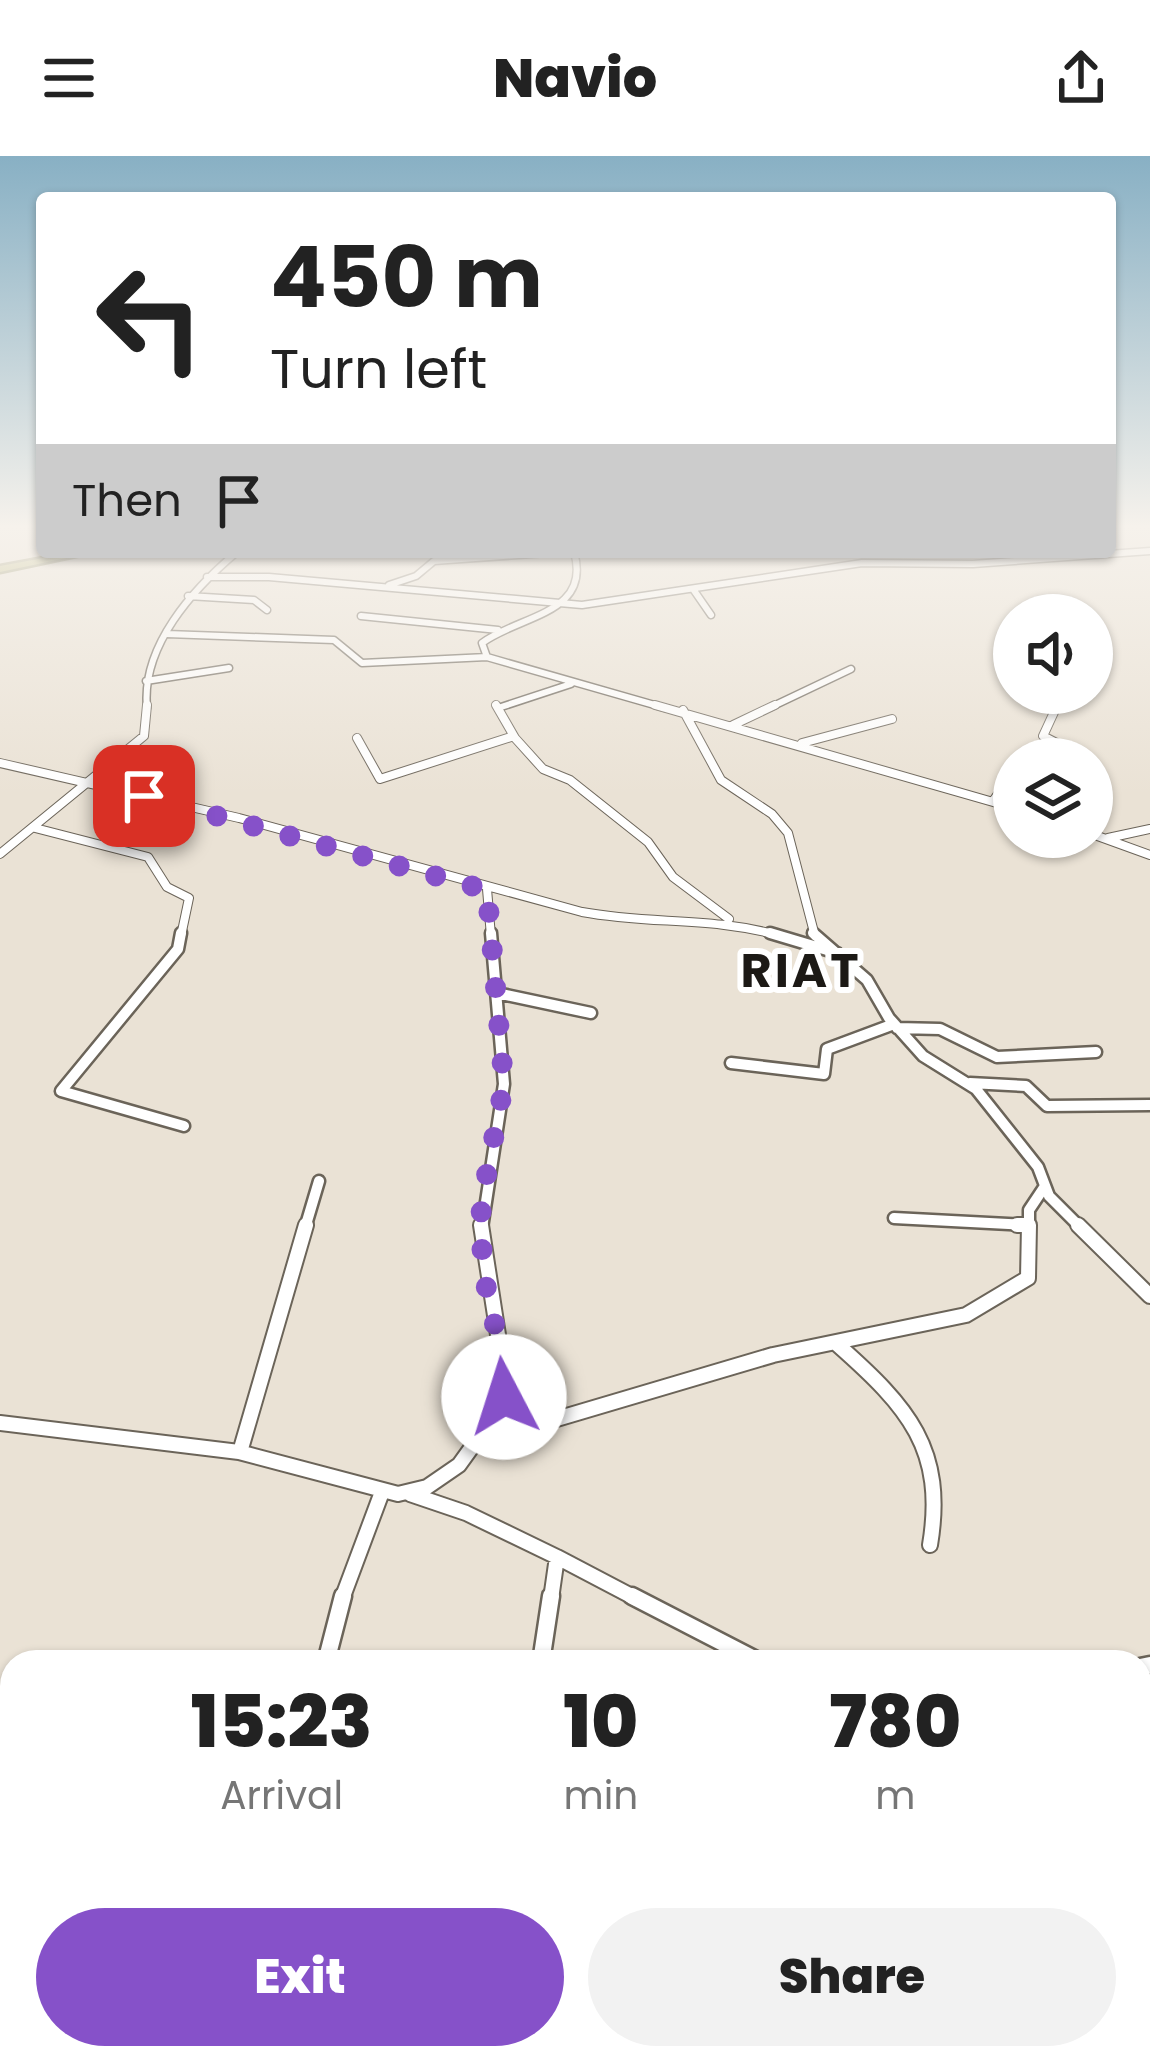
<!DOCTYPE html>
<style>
:root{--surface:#fff;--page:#f2f2f2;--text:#222;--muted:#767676;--accent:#8651c9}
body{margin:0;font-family:Poppins,sans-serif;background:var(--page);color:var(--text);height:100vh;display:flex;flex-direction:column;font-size:45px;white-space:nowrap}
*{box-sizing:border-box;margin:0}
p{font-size:39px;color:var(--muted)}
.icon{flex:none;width:66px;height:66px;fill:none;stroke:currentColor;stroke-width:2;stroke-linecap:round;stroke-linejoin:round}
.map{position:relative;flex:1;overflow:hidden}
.side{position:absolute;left:0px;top:1494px;width:1152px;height:420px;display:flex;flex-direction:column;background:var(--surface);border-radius:36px 36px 0 0;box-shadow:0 3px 9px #0004}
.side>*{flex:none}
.guide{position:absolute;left:36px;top:36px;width:1080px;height:366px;border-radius:12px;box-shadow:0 3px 9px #0004;background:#fff;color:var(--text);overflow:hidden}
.buttons{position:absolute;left:993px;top:438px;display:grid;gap:24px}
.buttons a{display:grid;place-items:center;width:120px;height:120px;border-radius:50%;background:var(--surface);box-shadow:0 3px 9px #0004;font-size:60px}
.pin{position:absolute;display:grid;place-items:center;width:102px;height:102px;color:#fff;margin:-51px;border-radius:24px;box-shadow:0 6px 18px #0006}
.me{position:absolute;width:132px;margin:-66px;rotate:355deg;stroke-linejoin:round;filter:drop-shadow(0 0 9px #0008)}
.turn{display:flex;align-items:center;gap:42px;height:252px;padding:0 36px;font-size:54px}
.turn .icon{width:156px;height:156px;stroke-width:2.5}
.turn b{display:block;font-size:84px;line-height:102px}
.then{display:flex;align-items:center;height:114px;padding:0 36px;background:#0003;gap:24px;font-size:45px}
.eta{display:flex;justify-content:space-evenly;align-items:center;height:204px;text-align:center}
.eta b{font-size:72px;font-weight:800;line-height:84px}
.button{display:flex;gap:24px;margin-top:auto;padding:24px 36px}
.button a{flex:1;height:138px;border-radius:72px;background:var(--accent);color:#fff;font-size:48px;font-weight:800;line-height:138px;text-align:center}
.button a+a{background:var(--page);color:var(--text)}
header{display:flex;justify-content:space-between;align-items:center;height:156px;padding:0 36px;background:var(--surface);font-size:54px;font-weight:800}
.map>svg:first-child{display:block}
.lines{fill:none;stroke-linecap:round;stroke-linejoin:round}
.minor-far4-casing{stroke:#6b6459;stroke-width:9}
.minor-far3-casing{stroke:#6b6459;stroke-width:10}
.minor-far2-casing{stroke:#6b6459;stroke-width:15}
.minor-far1-casing{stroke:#6b6459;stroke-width:18}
.minor-casing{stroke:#6b6459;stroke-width:21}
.highway-casing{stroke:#7b7948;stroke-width:5}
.minor-far4{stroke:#fff;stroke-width:6}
.minor-far3{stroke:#fff;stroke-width:8}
.minor-far2{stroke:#fff;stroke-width:10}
.minor-far1{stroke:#fff;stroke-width:14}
.minor{stroke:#fff;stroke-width:16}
.highway{fill:#aeac63;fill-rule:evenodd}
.route{stroke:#8651c9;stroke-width:21;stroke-dasharray:0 37.8}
.labels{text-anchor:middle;stroke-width:12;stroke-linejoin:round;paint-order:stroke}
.district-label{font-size:48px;font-weight:bold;letter-spacing:3px;fill:#1c1915;stroke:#fff}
</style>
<header><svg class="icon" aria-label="menu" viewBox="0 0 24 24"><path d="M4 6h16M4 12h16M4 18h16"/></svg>Navio<svg class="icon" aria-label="share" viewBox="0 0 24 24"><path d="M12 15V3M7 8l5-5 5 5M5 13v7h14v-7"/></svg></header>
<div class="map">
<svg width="1150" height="1914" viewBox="0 0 1150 1914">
<rect width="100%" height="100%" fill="#eae2d5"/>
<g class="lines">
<!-- minor-far4 casing -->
<g class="minor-far4-casing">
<path id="minor-far4" d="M574 396C592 458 520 459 482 487L487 501 665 552
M207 421H269L582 449 862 407 973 408 1150 395
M389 429 416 420 434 405 561 396
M693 433 711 459
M188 440 254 444 267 454
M361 460 498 474
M167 478 334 484 362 507 487 501
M146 525 229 512
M147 552C141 490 193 433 237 396
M498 552 571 528
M769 552 851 513"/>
</g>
<!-- minor-far3 casing -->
<g class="minor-far3-casing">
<path id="minor-far3" d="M496 549 515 582 543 613 570 624 648 686 673 721 729 763
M655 549 1014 652
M683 554 721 624 772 658 788 677 815 780
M1055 554 1043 580 1074 596
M733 569 775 549
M357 582 380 623 514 580
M802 587 892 563
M1043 603 1074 596
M0 607 239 662 582 756C652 769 709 760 781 780
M993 645 1014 615
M35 672 148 701 167 731 189 742 181 780
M1092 678 1150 699
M1108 682 1150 673
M0 698 144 580 147 549
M487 733 491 780"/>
</g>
<!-- minor-far2 casing -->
<g class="minor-far2-casing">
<path id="minor-far2" d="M181 777 178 793 61 935 184 970
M770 777 837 797
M813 777 867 824 889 862 923 900 976 933 1038 1011 1049 1040 1081 1072
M497 837 591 857
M897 872 940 873 997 901 1096 896
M731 907 824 918 827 893 894 868
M970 927 1026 930 1047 950 1150 949
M894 1062 1026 1069
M305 1072 319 1025
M482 1072 504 928 491 777
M1029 1072V1054L1045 1030"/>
</g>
<!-- minor-far1 casing -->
<g class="minor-far1-casing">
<path id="minor-far1" d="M1017 1069H1026
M1078 1069 1150 1140
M838 1189C908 1251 946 1293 930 1389
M507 1226 532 1270
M0 1267 239 1296 398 1338 427 1331 459 1309 495 1259 505 1224 481 1069
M479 1286 773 1199 966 1159 1028 1122 1029 1069
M240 1296 306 1069
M410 1338 466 1357 557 1401 551 1443
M557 1401 637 1443
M342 1443 382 1336"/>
</g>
<!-- minor casing -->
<g class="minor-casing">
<path id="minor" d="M632 1440 760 1506
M326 1506 343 1440
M541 1506 551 1440
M1140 1511 1150 1509
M1140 1597 1150 1616
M1140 1686 1150 1692
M1036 1902 1044 1914
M266 1914 269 1902
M720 1914 727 1902"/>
</g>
<!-- highway casing -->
<g class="highway-casing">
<path id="highway" d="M76 396H95L0 416V410Z"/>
</g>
<!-- minor-far4 -->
<use href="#minor-far4" class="minor-far4"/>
<!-- minor-far3 -->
<use href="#minor-far3" class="minor-far3"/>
<!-- minor-far2 -->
<use href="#minor-far2" class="minor-far2"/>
<!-- minor-far1 -->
<use href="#minor-far1" class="minor-far1"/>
<!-- minor -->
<use href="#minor" class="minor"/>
<!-- highway -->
<use href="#highway" class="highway"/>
</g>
<!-- sky -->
<linearGradient id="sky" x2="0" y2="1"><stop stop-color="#88b0c4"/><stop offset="0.58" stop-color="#f6f2ec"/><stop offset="1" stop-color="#f6f2ec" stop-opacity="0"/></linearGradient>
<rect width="1150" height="639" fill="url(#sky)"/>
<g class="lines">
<!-- route -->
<path class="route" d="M144 640 487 734 504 928 481 1048 482 1094 488 1146 501 1190 504 1241"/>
</g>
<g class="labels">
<!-- district labels -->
<g class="district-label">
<text x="801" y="831">RIAT</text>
</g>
</g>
</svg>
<div class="buttons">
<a><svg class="icon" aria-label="sound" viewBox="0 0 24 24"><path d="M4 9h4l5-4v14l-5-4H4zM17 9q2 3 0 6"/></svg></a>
<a><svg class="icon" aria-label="layers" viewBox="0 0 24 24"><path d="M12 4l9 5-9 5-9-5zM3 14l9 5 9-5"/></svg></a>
</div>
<div class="pin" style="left:144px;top:640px;background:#d93025"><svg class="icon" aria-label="arrive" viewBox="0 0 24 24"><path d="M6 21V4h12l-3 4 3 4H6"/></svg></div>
<svg class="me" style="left:504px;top:1241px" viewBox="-20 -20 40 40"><circle r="19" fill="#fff"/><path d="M0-13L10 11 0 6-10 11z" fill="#8651c9"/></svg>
<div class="guide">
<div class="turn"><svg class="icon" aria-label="left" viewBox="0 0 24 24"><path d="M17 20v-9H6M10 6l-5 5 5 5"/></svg><div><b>450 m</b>Turn left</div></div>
<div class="then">Then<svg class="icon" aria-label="arrive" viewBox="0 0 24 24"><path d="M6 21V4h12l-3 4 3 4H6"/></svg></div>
</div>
<section class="side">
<div class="eta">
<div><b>15:23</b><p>Arrival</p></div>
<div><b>10</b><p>min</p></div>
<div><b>780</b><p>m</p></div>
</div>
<div class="button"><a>Exit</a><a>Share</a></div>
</section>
</div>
